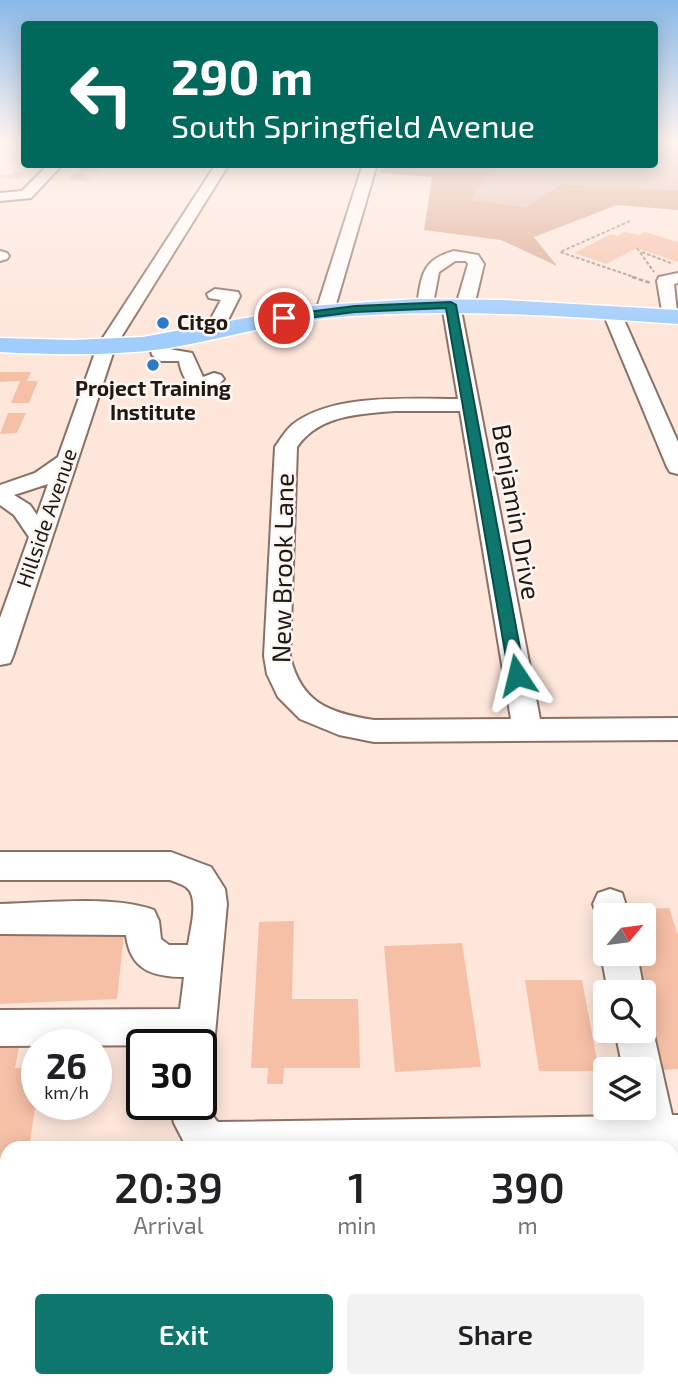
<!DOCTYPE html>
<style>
:root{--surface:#fff;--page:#f2f2f2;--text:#202124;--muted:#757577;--accent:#0f766e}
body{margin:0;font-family:"Exo 2",sans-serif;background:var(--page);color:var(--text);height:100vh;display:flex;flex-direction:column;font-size:26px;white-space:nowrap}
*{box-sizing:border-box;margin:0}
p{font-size:23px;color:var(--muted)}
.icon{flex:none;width:38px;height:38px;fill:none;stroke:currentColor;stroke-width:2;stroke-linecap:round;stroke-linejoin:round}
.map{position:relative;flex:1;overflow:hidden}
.panel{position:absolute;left:0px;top:1141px;width:679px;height:247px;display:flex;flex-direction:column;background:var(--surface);border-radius:21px 21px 0 0;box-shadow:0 4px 18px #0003}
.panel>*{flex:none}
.hud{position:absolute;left:21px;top:21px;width:637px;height:147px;border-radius:7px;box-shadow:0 4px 18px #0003;background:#00695c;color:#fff;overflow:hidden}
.needle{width:46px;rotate:61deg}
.controls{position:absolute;left:593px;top:903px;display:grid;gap:14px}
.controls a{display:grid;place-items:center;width:63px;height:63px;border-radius:7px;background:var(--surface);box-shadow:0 4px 18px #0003;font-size:35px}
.speed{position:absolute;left:21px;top:1029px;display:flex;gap:14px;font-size:35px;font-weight:700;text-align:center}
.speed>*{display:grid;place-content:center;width:91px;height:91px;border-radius:50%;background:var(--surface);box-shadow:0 4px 18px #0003;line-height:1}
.speed small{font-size:18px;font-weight:400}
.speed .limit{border:4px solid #111;border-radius:10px;background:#fff;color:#111}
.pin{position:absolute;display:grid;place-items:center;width:60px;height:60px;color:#fff;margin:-30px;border:4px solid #fff;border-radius:50%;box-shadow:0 2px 7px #0007}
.me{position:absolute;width:77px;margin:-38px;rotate:350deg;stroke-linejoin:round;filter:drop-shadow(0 0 5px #0008)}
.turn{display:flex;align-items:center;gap:24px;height:147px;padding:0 35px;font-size:32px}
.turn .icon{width:91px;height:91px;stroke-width:2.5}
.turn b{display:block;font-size:49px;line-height:60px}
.eta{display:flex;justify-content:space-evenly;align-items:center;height:119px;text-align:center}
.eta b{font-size:42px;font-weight:600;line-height:49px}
.button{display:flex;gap:14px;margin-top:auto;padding:14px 35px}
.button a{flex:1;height:80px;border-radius:7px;background:var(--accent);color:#fff;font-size:28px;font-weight:600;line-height:80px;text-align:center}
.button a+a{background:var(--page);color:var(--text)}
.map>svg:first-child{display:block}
.green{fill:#dbb9aa}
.forest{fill:#d9a58c}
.building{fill:#f6c0a7}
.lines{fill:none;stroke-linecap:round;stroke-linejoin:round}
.minor-casing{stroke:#8b7165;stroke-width:4}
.major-casing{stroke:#fff;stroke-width:3}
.path-far1{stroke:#9f8d84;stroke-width:2;stroke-dasharray:3.5 2;stroke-linecap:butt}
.path{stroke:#9f8d84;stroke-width:2.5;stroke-dasharray:4.5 2.5;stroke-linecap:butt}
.minor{fill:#fff;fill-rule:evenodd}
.major{fill:#a1cdfd;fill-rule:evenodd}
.route{fill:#0f766e;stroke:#0a4d48;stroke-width:2}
.poi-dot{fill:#2c7aca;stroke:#fdf7f4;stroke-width:2.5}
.labels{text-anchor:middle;stroke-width:5;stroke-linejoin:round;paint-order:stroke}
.far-poi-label{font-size:21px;font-weight:bold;fill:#221813;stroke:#fdf7f4;text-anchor:start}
.far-street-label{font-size:21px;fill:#221813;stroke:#fdf7f4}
.street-label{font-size:26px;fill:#221813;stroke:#fdf7f4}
</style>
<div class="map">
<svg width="678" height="1387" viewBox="0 0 678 1387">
<rect width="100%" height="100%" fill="#fee6db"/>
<!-- green -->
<path class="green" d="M655 143 678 147V190L561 184 526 207 470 200 493 165 654 164Z"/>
<!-- forest -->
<path class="forest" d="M382 165H493L471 200 526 207 561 184 678 190V210L617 205 534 237 557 266 501 240 424 230 432 177 379 173Z"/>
<!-- building -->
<path class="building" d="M83 164 95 165 92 168 99 169 96 172 76 171Z
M15 171 26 172 20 179 0 178 1 174 11 175Z
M74 173 87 174 84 177 91 178 88 181 68 180Z
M624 232 639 235 645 232 678 242V262L637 248 606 264 574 253 611 234 617 236Z
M0 372H31L27 381H38L29 403H11L20 381 0 382Z
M8 413H26L17 433 0 434Z
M669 908 678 935V1069L662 1070 644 1009V992H639L628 954H644V926H650L645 909Z
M294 921 292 999H358L360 1068H284L283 1084H267L268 1068H251L259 922Z
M125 926 117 999 0 1004V931Z
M462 943 481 1067 395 1072 384 946Z
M525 980H582L599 1071H539Z
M19 1047 15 1068 37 1067V1095L29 1148H7V1163H0V1048Z
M672 1197H678V1263H672Z"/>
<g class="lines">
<!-- minor casing -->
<g class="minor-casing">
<path id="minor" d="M49 164H63L31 198 0 201V193L22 191Z
M216 164H229L115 347 13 656 10 663 0 665V618L29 537 14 515 0 505V485L35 473 58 457 97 347ZM48 484 37 515 30 505 14 495Z
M363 164H377L334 311 325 316 319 315 316 311Z
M0 251 7 253 9 256 7 259 0 261Z
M454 251 478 255 484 264 474 306 471 310H461L540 719 678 718V740L374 742 339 735 300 719 278 697 267 674 264 656 275 447C280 440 285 431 292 425 332 393 409 399 458 399L442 305 451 300 457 302 468 264 466 261H455L439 272 432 309H420L417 305C422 276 421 260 454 251ZM395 411H460L511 719 374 720C329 713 301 703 290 656L297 447C319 415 359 414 395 411Z
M678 273V283L674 284 678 321 672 322 663 317 657 281 659 277Z
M215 289 238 292 240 296 226 324 225 333 216 338 207 333 208 324 221 300 209 298 207 294Z
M612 308 621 313 678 442V474L670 472 667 467 603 313Z
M158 337 164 338 169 349 192 353 203 377 214 373 221 375 224 379C203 403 183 386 179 361H161L152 355 149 342Z
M0 852H171L211 867 225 889 227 904 214 1045 208 1058 201 1061V1045L0 1046V1010L180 1009 184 977C153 977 130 970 126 935L0 934V904C44 903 114 895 154 910L159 921 161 939 169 945H188C190 930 200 897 186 887 182 884 175 882 170 880H0Z
M610 889 622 893 629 915H606V928L600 926 593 904 598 893Z
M606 945V954H637L644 992H608L601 954Z
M644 1017 653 1031 672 1115H678V1155H672V1148H187L174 1123 170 1104H201V1089C211 1098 208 1113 218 1122L632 1116 631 1108H644V1069H623L615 1031H644Z
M0 1182H7V1224H0Z
M199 1381H245L246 1387H198Z
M279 1381H325L326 1387H278Z"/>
</g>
<!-- major casing -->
<g class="major-casing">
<path id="major" d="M415 299 503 300 678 310V324C561 316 444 307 327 318 274 323 223 339 170 348 114 356 57 355 0 352V338L72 340 143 337 310 306Z"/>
</g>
<!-- path-far1 -->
<path class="path-far1" d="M630 221 560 252 637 278
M637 248 654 272
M642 252 673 264"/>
<!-- path -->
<path class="path" d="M632 277 651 283"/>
<!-- minor -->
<use href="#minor" class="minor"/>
<!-- major -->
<use href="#major" class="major"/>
</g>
<!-- sky -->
<linearGradient id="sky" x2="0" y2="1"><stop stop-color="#89b8e8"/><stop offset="0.42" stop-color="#fff4ef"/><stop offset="1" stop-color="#fff4ef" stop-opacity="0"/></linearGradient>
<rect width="678" height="334" fill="url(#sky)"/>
<!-- route -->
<path class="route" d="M451 302 456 305 525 675 517 681 509 675 446 308 355 312 284 321 279 318 284 315 355 306Z"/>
<!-- markers -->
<g class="poi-dot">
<circle cx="163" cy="323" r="7"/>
<circle cx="153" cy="365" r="7"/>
</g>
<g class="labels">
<!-- far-poi labels -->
<g class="far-poi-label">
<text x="177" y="330">Citgo</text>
<text x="153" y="396" text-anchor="middle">Project Training<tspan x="153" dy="24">Institute</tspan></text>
</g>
<!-- far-street labels -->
<g class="far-street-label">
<text transform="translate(47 518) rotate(-71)" y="7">Hillside Avenue</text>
</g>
<!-- street labels -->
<g class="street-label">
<text transform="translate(516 512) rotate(80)" y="9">Benjamin Drive</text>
<text transform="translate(283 568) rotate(-89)" y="9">New Brook Lane</text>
</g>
</g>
</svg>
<div class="controls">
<a><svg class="needle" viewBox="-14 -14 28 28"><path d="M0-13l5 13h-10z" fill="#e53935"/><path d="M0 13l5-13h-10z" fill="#757577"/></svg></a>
<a><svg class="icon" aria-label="search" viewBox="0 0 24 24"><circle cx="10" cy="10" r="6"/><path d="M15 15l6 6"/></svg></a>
<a><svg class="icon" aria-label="layers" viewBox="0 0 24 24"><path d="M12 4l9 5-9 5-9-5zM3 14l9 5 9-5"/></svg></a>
</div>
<div class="speed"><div>26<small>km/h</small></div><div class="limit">30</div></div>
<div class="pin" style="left:284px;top:318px;background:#d93025"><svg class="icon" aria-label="arrive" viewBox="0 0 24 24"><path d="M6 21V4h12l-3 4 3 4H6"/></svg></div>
<svg class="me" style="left:517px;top:675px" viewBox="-20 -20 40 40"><path d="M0-17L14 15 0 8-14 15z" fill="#0f766e" stroke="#fff" stroke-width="4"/></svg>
<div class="hud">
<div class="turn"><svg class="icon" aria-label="left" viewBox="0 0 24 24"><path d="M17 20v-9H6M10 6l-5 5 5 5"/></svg><div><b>290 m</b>South Springfield Avenue</div></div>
</div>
<section class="panel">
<div class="eta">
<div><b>20:39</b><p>Arrival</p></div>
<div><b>1</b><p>min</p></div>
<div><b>390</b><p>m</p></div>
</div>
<div class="button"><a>Exit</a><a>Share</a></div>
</section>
</div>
